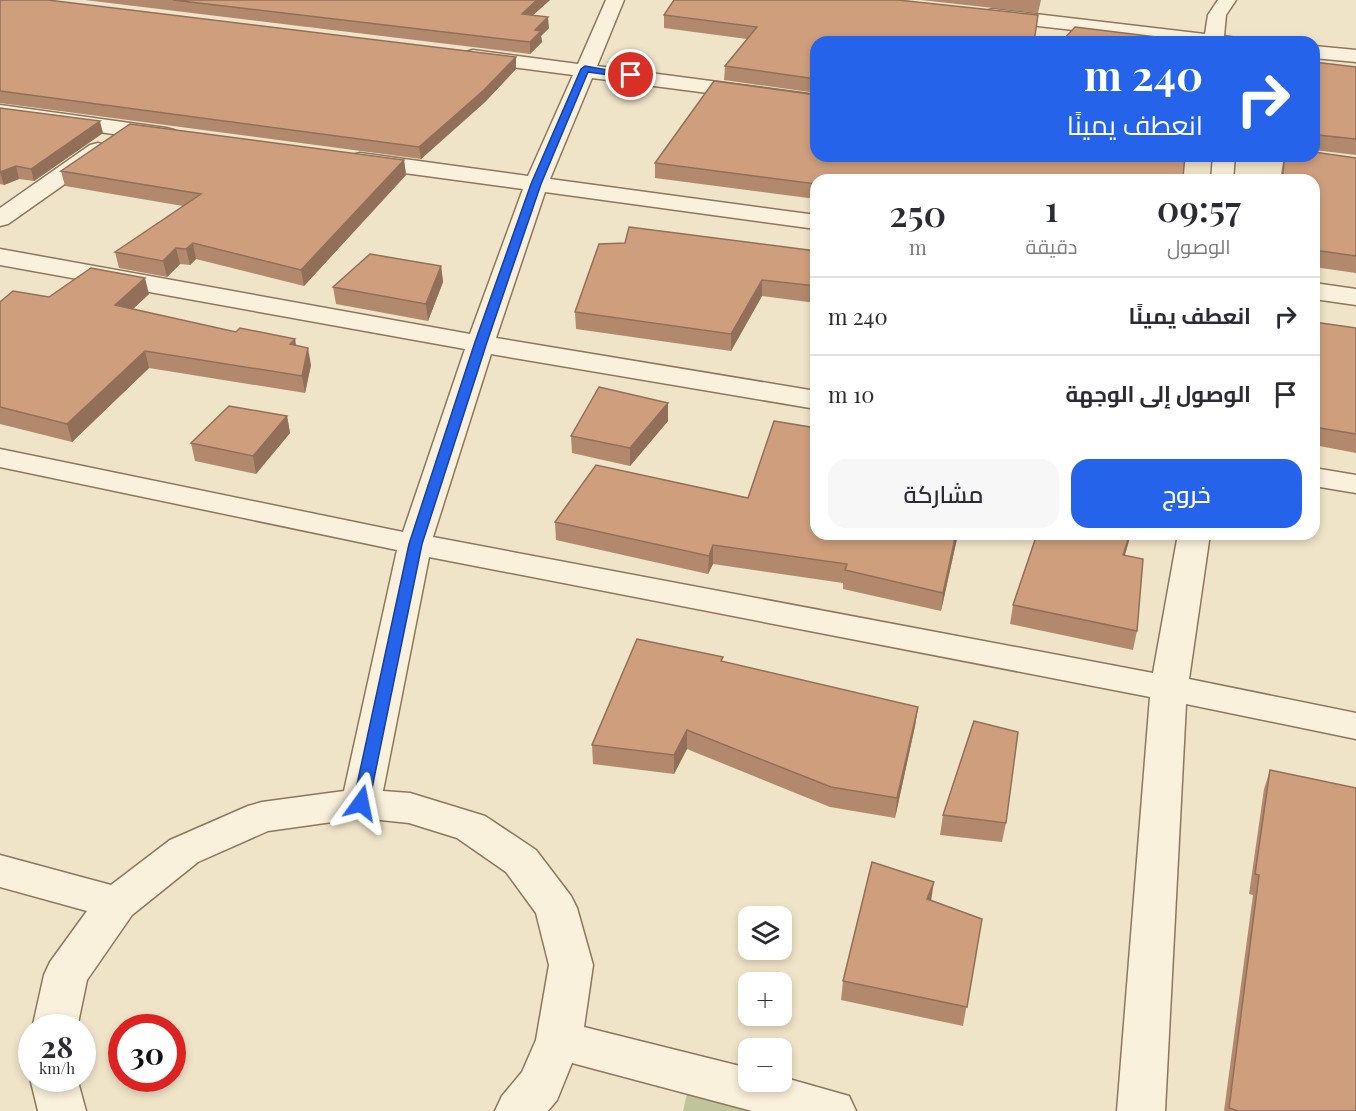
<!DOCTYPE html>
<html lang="ar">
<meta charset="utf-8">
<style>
:root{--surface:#fff;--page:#f7f7f7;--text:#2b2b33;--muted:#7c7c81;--line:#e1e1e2;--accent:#2563eb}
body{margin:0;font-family:"Playfair Display",Cairo,serif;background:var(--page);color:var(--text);direction:rtl;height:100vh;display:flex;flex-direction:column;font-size:22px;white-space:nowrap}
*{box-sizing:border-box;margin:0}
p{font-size:20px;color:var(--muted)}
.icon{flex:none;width:33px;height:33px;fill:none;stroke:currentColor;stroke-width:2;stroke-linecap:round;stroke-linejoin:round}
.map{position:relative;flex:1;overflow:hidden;direction:ltr}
.panel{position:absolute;left:810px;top:174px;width:510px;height:366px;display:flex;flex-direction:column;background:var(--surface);border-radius:18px;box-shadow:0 3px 9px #0003;direction:rtl}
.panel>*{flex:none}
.top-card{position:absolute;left:810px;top:36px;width:510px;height:126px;border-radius:18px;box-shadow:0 3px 9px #0003;direction:rtl;background:#2563eb;color:#fff;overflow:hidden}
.tools{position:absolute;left:738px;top:906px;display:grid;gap:12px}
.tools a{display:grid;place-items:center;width:54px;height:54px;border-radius:12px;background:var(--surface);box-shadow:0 3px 9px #0003;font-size:30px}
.speed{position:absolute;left:18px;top:1014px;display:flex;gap:12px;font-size:30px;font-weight:700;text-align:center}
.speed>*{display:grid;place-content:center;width:78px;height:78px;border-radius:50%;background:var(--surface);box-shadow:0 3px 9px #0003;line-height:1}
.speed small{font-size:15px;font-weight:400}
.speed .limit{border:9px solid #d22;background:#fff;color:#111}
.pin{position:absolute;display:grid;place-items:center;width:51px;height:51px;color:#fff;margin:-26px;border:3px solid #fff;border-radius:50%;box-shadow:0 2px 6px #0007}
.me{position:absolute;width:66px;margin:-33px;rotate:12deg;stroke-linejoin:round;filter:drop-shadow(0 0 4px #0008)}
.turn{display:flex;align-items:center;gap:21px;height:126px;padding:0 18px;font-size:27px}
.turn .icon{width:78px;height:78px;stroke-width:2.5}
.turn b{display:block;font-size:42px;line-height:51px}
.eta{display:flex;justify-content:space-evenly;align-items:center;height:102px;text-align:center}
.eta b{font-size:36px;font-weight:600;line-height:42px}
.action{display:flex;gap:12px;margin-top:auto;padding:12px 18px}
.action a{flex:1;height:69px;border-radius:18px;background:var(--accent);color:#fff;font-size:24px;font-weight:600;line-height:69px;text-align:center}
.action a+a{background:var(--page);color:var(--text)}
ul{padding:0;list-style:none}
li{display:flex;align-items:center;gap:18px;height:78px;padding:0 18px;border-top:2px solid var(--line)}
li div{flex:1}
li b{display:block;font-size:22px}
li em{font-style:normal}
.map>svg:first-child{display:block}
.cemetery{fill:#bfc49a}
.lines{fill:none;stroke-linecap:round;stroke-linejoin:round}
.minor-casing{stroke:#8d765c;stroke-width:3}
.minor{fill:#faf1dc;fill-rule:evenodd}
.wall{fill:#b2896c}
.shaded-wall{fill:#916f58}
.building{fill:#cf9f7d;stroke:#916f58;stroke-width:1.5}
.route{fill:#2563eb;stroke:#184099;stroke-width:1.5}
</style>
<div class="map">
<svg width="1356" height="1111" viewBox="0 0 1356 1111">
<rect width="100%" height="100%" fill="#f0e4c8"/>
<!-- cemetery -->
<path class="cemetery" d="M688 1089 767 1111H683Z"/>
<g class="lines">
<!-- minor casing -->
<g class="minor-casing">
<path id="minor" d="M606 0H624L597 66 816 95V107L592 78 550 179 816 215V229L545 192 496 338 816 391V409L491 354 433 537 1153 673 1178 534H1210L1189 679 1356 713V739L1186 704 1165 1111H1117L1150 697 429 557 383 791 410 793 485 816 536 850 571 896 577 908 593 965 584 1027 748 1068V1082H782V1077L849 1096 856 1111H752L572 1063 557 1100 548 1111H495L502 1096 522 1072 536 1040 549 965 536 913 506 872 457 838 409 823 361 818 268 831 198 862 132 915 87 980 77 1028 32 1029 44 975 50 962 87 911 0 887V855L111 885 170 840 248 806 262 802 344 791 397 550 0 467V449L403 532 465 349 0 265V249L470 334 523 189 360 167 352 165 349 160 352 155 360 153 528 176 573 75 473 62 466 60 463 56 466 52 473 50 578 64Z
M1218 0H1236L1226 15 1224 36 1236 38 1239 42H1179L993 21 986 19 984 15 986 11 993 9 1205 34 1208 15Z
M1314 46 1356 50V62L1314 58Z
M0 105 166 128 174 130 177 135 174 140 166 142 0 117Z
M98 143 106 145 109 150 106 155 8 224 0 226V208L90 145Z
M1213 156H1235L1233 180H1211Z
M1314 283 1356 289V305L1314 299Z
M1314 468 1356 475V493L1314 486Z
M32 1074V1078H77L86 1111H38L30 1078Z"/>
</g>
<!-- minor -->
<use href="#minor" class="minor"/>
</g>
<!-- wall -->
<path class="wall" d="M0 0 516 57V69L485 102 421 159 0 103Z
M85 0H550L533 15 549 28 541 36 542 42 530 54Z
M674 0 816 42V93L724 80 725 66 747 39 664 28V15Z
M921 0H1041L1038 13Z
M1314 62 1356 67V155L1314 150Z
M0 108 103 133 34 181 19 179 4 185 0 184Z
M1185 156 1182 180H816V199L655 178V163Z
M1284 156 1356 158V273L1314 267V180H1280Z
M404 160 406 175 304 286 196 259 190 265 180 264 167 277 119 268 115 252 183 206 65 186 61 171Z
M816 251V303L762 296 731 351 576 329 575 312Z
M441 266 443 282 428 321 336 304 333 287Z
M149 294 133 309 236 332 295 339 296 346 311 365 305 393 149 368 72 442 0 424V302L49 297Z
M1314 322 1356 328V453L1314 445Z
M668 403V421L630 466 572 453 571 436Z
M287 416 290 433 256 474 195 461 191 443Z
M748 498 816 534H958L941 611 843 589V583L713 564 708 574 556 540 555 522Z
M1037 534H1131L1125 555 1137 631 1133 650 1010 624 1013 605Z
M723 662 918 707 915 726 895 818 830 807 687 749 674 774 593 764 592 745Z
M1270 770 1356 1111H1224L1253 895 1249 894 1264 789Z
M943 815 1006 823 1002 842 940 835Z
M931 900 982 919 963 1026 841 1000 843 981Z"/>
<!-- shaded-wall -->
<path class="shaded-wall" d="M537 0H550L522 25V14Z
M548 17 549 28 541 36 542 42 530 54V42L535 30Z
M516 57V69L485 102 421 159 419 147Z
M100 121 103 133 34 181 31 169Z
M404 160 406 175 304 286 301 270Z
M16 166 19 179 4 185 0 172Z
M193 243 196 259 190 265 186 249Z
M176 248 180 264 167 277 163 261Z
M441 266 443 282 428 321 426 304Z
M145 278 149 294 119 322 115 305Z
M762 280V296L731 351V334Z
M295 339 297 356 290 344Z
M308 348 311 365 305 393 302 376Z
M145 351 149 368 72 442 67 424Z
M668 403V421L630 466V448Z
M287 416 290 433 256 474 253 456Z
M956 534H958L941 611 943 593Z
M1130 534H1131L1119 574 1123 555Z
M713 545V564L708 574 709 556Z
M918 707 915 726 895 818 897 798Z
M687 730V749L674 774V755Z
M934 882 931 901 927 899Z"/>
<!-- building -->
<path class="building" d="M0 0H48L516 57 484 90 419 147 0 91Z
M173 0H537L522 14 548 17 535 30 541 31 530 42Z
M674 0H898L1038 15 1034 42H816V79L725 66 757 27 664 15Z
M1075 27 1197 42H1061Z
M1314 62 1356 67V139L1318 135 1316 139H1314Z
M714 81 816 95V156H1185L1183 177 1174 175V180H816V184L655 163Z
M0 108 100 121 31 169 16 166 0 172Z
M130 124 404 160 301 270 193 243 186 249 176 248 163 261 115 252 201 194 61 171Z
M1314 152 1356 158V256L1314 250V180H1282L1285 156H1314Z
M629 227 816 251V286L762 280 731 334 575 312 599 244 625 243Z
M370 254 441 266 426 304 333 287Z
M91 268 145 278 115 305 236 332 240 328 295 339 290 344 308 348 302 376 145 351 67 424 0 407V302L13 291 49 297Z
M1314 322 1356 328V434L1314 427Z
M599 387 668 403 630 448 571 436Z
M229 406 287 416 253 456 191 443Z
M774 421 816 428V534H956L943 593 845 570 847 564 713 545 709 556 555 522 596 465 748 498Z
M1037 534H1130L1123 555 1143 559 1137 631 1013 605Z
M637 639 723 657 721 661 918 707 897 798 831 787 687 730 674 755 592 745Z
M974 721 1018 732 1006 823 943 815Z
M1270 770 1356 788V1111H1238L1229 1108 1259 875 1255 874Z
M872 862 934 882 927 899 982 919 967 1007 843 981Z"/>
<!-- route -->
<path class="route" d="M585 66 635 75 631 78 588 72 541 184 487 342 422 544 369 803 367 807H355L353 803 409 544 475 342 531 184 581 69Z"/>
</svg>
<div class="tools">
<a><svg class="icon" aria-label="layers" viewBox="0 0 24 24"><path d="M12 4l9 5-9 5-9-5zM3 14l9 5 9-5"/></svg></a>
<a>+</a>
<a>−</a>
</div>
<div class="speed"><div>28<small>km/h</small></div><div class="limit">30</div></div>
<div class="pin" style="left:631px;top:75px;background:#d93025"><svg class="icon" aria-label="arrive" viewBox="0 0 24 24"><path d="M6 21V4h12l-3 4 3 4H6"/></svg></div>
<svg class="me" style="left:361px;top:803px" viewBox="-20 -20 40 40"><path d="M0-17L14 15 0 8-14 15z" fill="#2563eb" stroke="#fff" stroke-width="4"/></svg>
<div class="top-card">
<div class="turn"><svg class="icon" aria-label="right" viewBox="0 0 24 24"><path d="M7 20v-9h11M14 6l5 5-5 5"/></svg><div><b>240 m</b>انعطف يمينًا</div></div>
</div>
<section class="panel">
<div class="eta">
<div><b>09:57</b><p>الوصول</p></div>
<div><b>1</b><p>دقيقة</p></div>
<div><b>250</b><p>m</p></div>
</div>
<ul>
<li><svg class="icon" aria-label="right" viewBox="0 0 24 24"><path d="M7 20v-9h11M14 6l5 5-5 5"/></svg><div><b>انعطف يمينًا</b></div><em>240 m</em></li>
<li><svg class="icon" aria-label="arrive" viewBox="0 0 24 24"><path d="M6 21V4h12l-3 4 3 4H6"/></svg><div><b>الوصول إلى الوجهة</b></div><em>10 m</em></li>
</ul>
<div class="action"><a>خروج</a><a>مشاركة</a></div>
</section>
</div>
